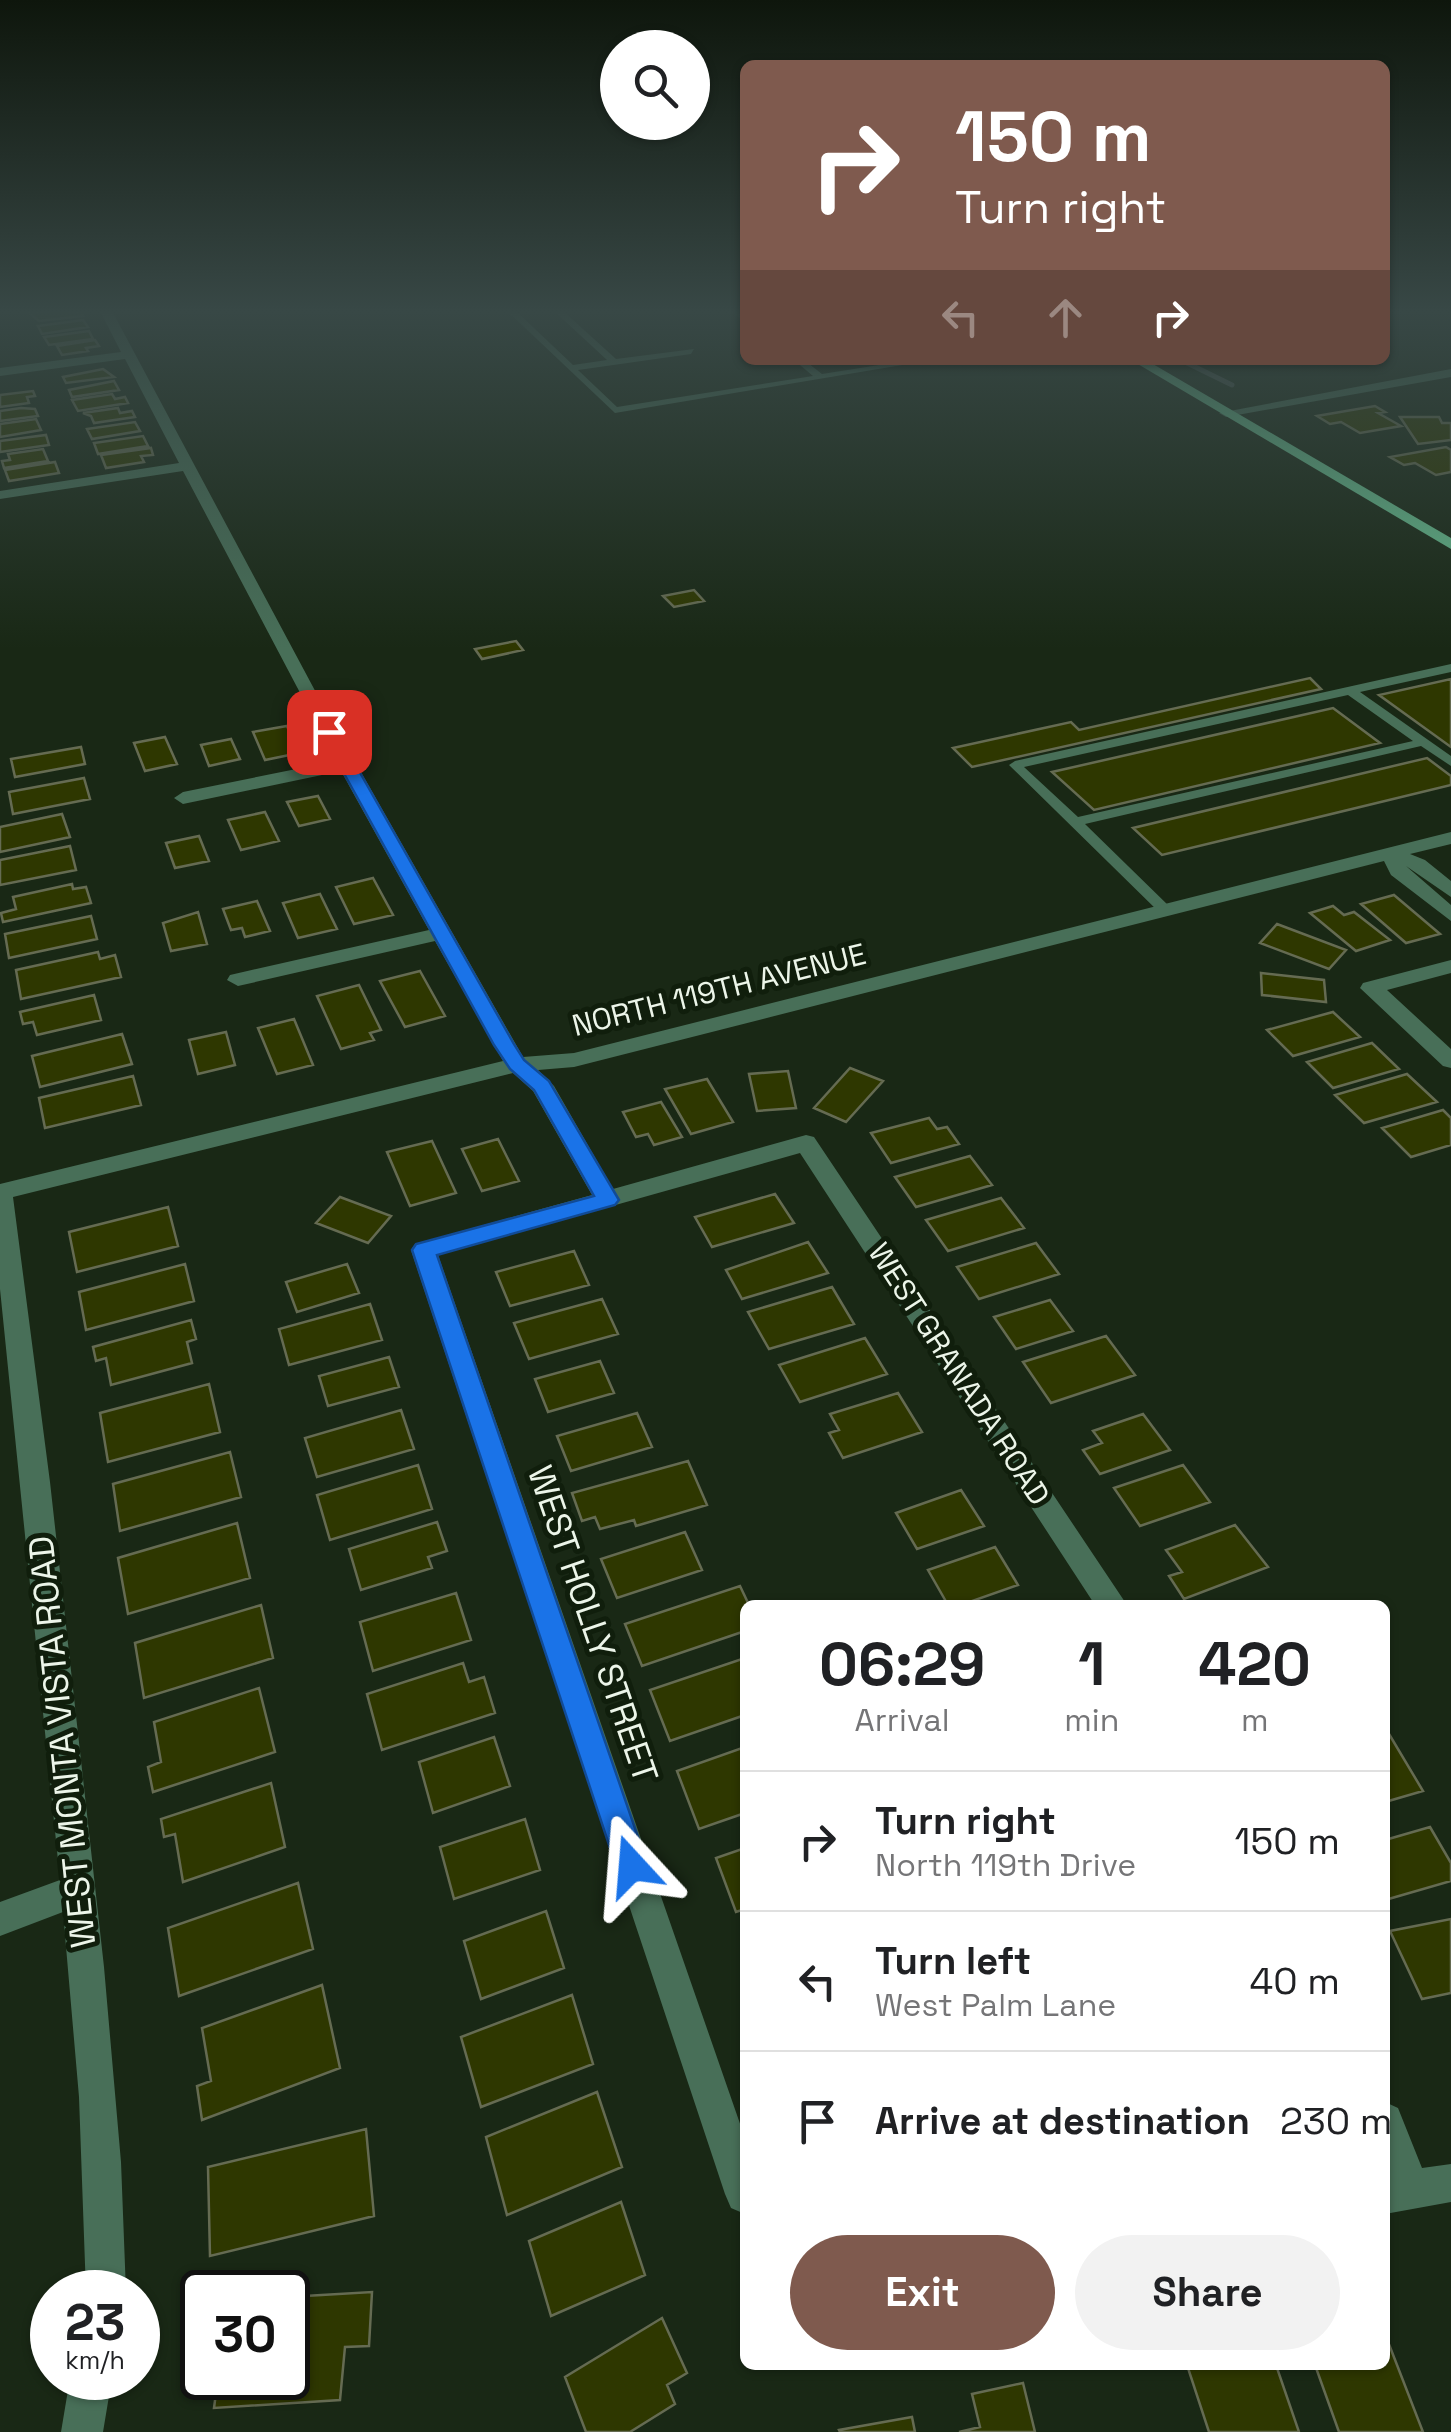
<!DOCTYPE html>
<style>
:root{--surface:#fff;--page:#f2f2f2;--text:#202124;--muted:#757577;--line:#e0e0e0;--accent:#7f5a4e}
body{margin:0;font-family:"Space Grotesk",sans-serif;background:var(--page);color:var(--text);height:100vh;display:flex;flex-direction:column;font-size:38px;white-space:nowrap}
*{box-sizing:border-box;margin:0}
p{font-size:32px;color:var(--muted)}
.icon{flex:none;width:55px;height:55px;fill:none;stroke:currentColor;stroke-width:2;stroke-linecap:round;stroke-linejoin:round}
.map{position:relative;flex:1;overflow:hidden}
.drawer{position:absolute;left:740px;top:1600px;width:650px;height:770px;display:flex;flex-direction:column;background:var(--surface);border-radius:15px;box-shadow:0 2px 8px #0004}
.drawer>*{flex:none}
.hud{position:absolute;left:740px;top:60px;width:650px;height:305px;border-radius:15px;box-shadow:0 2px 8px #0004;background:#7f5a4e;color:#fff;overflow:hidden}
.buttons{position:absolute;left:600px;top:30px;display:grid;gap:20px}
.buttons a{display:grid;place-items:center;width:110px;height:110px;border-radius:50%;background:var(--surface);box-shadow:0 2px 8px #0004;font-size:50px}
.speed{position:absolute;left:30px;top:2270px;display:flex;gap:20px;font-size:50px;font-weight:700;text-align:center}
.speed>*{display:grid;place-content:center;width:130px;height:130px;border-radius:50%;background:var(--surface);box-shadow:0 2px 8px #0004;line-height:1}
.speed small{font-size:25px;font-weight:400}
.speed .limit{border:5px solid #111;border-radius:15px;background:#fff;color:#111}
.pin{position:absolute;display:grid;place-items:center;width:85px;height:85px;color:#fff;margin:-42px;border-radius:20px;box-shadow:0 5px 15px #0006}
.me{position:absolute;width:110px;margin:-55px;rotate:341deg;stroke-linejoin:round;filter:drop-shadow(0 0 8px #0008)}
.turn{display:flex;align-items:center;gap:35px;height:210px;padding:0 50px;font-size:45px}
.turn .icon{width:130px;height:130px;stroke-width:2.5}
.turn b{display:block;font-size:70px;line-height:85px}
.lanes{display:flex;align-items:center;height:95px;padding:0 50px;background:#0003;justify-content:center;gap:50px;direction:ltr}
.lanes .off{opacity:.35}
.eta{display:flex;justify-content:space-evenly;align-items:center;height:170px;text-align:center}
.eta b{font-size:60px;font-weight:800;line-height:70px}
.primary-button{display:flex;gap:20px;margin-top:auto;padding:20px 50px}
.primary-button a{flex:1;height:115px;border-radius:60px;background:var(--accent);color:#fff;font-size:40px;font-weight:800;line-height:115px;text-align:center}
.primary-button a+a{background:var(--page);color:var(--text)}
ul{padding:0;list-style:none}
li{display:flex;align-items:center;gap:30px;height:140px;padding:0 50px;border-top:2px solid var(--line)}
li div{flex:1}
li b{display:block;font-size:38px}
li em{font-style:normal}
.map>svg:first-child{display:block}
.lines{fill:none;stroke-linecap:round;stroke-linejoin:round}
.stream{stroke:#48534e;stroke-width:5}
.building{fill:#2e3700;stroke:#656b52;stroke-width:2.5}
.service{fill:#486f58;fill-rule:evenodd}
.minor{fill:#486f58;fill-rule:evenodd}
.primary{fill:#66bc8d;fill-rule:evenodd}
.route{fill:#1a73e8;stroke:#114b97;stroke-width:2.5}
.labels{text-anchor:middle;stroke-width:10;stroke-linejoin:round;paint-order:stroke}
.street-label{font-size:30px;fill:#ecf5e9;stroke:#101e0c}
.near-street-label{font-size:35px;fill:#ecf5e9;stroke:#101e0c}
</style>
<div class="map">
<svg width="1451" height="2432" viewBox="0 0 1451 2432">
<rect width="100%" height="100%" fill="#192815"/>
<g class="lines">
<!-- stream -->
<path class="stream" d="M1181 360 1232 385"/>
</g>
<!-- building -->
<path class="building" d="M69 309 71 313 80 311 83 316 39 321 29 313Z
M83 320 88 327 42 334 38 326Z
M89 331 93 339 49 345 44 337Z
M95 340 99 346 86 348 88 351 62 355 57 346Z
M103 369 114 377 66 383 63 377Z
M114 381 119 390 72 397 69 390Z
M33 391 35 396 27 397 29 403 0 407V395Z
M112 394 115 399 125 397 128 403 78 411 72 400Z
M1375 406 1385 412 1378 413 1401 426 1360 433 1341 422 1330 424 1317 416Z
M21 408 35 409 38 416 0 421V411Z
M118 408 120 413 132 411 135 417 94 423 91 416 83 413Z
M1400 417H1439L1442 423H1451V440L1418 444Z
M36 419 41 430 0 437V424Z
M135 422 140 431 92 439 87 429Z
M46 435 49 445 0 452V441Z
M143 436 148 446 98 454 94 443Z
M1446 447 1451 450V472L1436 475 1415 463 1404 465 1390 457Z
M151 448 153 455 141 456 144 462 106 468 101 455Z
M43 449 48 461 4 468 2 461 10 460 8 454Z
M55 462 59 473 9 481 5 470Z
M694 590 704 601 674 607 663 596Z
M516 641 523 650 482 659 475 649Z
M1310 678 1321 689 972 767 953 748 1071 722 1079 730Z
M1451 679V747L1379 695Z
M1333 708 1380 743 1094 810 1052 772Z
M287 726 299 753 265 760 253 732Z
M165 737 177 764 145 771 134 743Z
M231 739 240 759 209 766 201 745Z
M81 747 85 764 15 777 11 759Z
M1427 758 1451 776V785L1162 855 1133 828Z
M84 778 90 799 13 814 9 792Z
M318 796 330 819 299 826 287 802Z
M265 812 279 841 241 850 228 820Z
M62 814 70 837 0 852V827Z
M199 836 209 861 175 868 166 843Z
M70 846 76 870 0 885V860Z
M373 878 393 915 354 924 336 887Z
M72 884 73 889 86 887 91 903 3 922 1 913 16 909 13 897Z
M320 894 337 929 298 938 283 903Z
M1394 895 1440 934 1406 943 1361 904Z
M257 901 270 931 245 937 242 928 231 930 223 909Z
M1333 906 1344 915 1354 912 1390 940 1356 951 1310 913Z
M198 912 207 944 171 951 163 923Z
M91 916 97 939 9 958 5 934Z
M1277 924 1346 950 1329 969 1260 943Z
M98 952 100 959 115 955 121 977 21 999 16 970Z
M420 971 445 1016 405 1027 380 981Z
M1261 973 1324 980 1326 1002 1262 995Z
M359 985 381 1030 370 1033 374 1040 341 1049 317 996Z
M94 995 101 1020 37 1035 33 1022 23 1024 20 1012Z
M1333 1012 1360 1037 1293 1056 1267 1030Z
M294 1019 313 1065 277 1074 258 1028Z
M226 1032 235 1065 198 1074 189 1040Z
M122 1034 132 1064 40 1087 32 1056Z
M1372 1043 1399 1069 1333 1088 1307 1062Z
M850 1068 883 1081 846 1122 814 1108Z
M788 1071 796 1108 757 1111 749 1074Z
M1407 1074 1437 1102 1364 1123 1335 1095Z
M133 1076 141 1105 45 1128 39 1098Z
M707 1079 733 1122 691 1134 665 1089Z
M661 1102 682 1137 654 1145 648 1134 636 1137 623 1112Z
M1443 1110 1451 1118V1145L1411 1157 1382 1128Z
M929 1118 937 1129 947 1127 959 1144 891 1163 871 1133Z
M498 1139 519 1181 482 1191 462 1149Z
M432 1141 456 1193 410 1206 387 1152Z
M970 1156 992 1185 916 1207 895 1177Z
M775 1194 794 1223 712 1247 695 1217Z
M340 1197 391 1216 368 1243 316 1223Z
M1001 1198 1024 1228 948 1251 926 1220Z
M168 1207 178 1246 77 1272 69 1232Z
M808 1242 828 1273 742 1299 726 1270Z
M1036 1243 1059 1274 979 1299 957 1267Z
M574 1251 589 1285 510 1306 496 1272Z
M185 1264 194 1301 86 1330 79 1292Z
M347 1264 359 1293 297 1312 286 1282Z
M832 1287 854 1324 769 1349 748 1312Z
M602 1299 618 1334 529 1359 514 1323Z
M1050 1300 1073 1331 1016 1349 994 1317Z
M370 1304 382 1340 289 1365 279 1329Z
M191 1320 196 1339 187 1342 192 1363 111 1385 106 1358 96 1361 93 1347Z
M1106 1336 1135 1375 1051 1403 1023 1362Z
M865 1338 887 1374 800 1402 779 1365Z
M389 1357 399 1387 328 1406 319 1376Z
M600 1361 614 1393 548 1412 535 1379Z
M209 1384 220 1432 108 1462 100 1413Z
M898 1393 922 1432 843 1458 829 1433 839 1430 830 1414Z
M401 1410 414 1449 317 1477 305 1438Z
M637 1413 652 1447 571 1471 557 1436Z
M1143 1414 1170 1450 1100 1474 1083 1450 1102 1443 1093 1431Z
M230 1452 241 1497 120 1531 113 1484Z
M688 1461 707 1505 636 1526 634 1520 600 1529 595 1517 582 1521 572 1493Z
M418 1465 432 1509 330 1540 317 1495Z
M1183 1465 1210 1502 1140 1526 1114 1488Z
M961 1490 984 1526 917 1549 896 1513Z
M437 1522 447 1551 428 1557 432 1568 361 1590 349 1549Z
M237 1523 250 1578 128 1614 118 1558Z
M1235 1525 1268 1567 1184 1599 1169 1576 1182 1572 1166 1550Z
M685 1532 702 1570 617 1598 601 1559Z
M995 1547 1018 1585 961 1605H948L928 1570Z
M740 1586 749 1605H745V1631L642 1666 625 1624Z
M456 1593 471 1640 373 1671 360 1622Z
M261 1605 273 1658 144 1698 135 1643Z
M745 1658V1715L670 1741 650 1690Z
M463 1663 469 1682 484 1677 495 1713 382 1750 367 1694Z
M259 1688 275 1752 153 1792 148 1767 161 1762 154 1722Z
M1389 1734 1423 1791 1385 1802V1735Z
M494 1737 510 1786 433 1813 419 1762Z
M745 1747V1813L699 1829 677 1771Z
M271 1783 285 1847 183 1882 175 1834 164 1837 161 1819Z
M525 1819 540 1870 454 1899 440 1847Z
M1430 1827 1451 1863V1881L1385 1900V1840Z
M745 1848V1909L736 1912 716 1858Z
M298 1883 313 1949 179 1996 168 1928Z
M546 1911 564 1968 481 1999 464 1941Z
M1451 1919V1993L1422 1999 1390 1931Z
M322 1985 340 2068 202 2120 197 2086 211 2081 202 2028Z
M572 1995 593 2064 481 2107 461 2037Z
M597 2092 622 2167 507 2215 486 2137Z
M366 2129 374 2216 210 2256 208 2167Z
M621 2202 645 2275 551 2316 529 2241Z
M372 2292 369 2346 345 2347 340 2400 214 2408 218 2378H288V2297Z
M662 2318 687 2373 667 2385 675 2404 630 2432H586L565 2377Z
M1385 2334 1423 2432H1339L1315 2365H1385Z
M1187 2365H1276L1299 2432H1209Z
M1023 2383 1035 2432H959L980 2427 972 2394Z
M912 2417 915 2432H840L839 2430Z"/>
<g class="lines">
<!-- service -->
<path class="service" d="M505 309H514L573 365 607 360 552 309H561L616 359 694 349 691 354 578 370 617 407 813 376 794 360H804L822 374 911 360H932L615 413Z
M728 309H737L745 315V322Z
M1451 664V672L1360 692 1451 756V766L1421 746 1085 824 1171 908V914H1161L1009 765 1015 761ZM1348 695 1413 741 1078 817 1024 767Z"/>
<!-- minor -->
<path class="minor" d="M99 309H111L320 700 523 1057 574 1053 1451 832V844L1410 854 1425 860 1451 881V897L1406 866 1451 905V921L1391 875 1384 861 574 1067 538 1070 554 1086 613 1189 806 1135 814 1137 1127 1605H1095L800 1153 438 1255 745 2138V2214L731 2208 725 2194 411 1250 415 1244 592 1195 533 1091 513 1073 13 1197 50 1482 104 1967 121 2162 126 2292H86L79 2097 63 1912 0 1936V1902L60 1880 0 1289V1184L503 1061 435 941 238 986 227 980 230 975 429 930 341 771 183 804 174 798 183 792 336 761 183 471 0 499V491L179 463 125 359 0 376V368L121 352Z
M1451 369V377L1226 417 1219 413Z
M1451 960V973L1387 990 1451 1049V1068L1443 1066 1360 988 1363 983Z
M1385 2102 1398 2108 1422 2168 1451 2164V2202L1385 2214Z
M70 2378H112L103 2432H61Z"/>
<!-- primary -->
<path class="primary" d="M1131 360H1146L1451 538V549Z"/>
</g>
<!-- sky -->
<linearGradient id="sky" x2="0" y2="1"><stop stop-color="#0e160c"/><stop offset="0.48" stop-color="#384846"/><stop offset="1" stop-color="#384846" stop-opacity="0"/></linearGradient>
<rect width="1451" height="649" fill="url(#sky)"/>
<!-- route -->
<path class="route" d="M329 727 337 732 514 1044 524 1060 549 1081 619 1200 615 1205 437 1255 648 1866 643 1877 632 1881 621 1877 616 1866 412 1250 416 1244 594 1196 534 1090 510 1069 494 1045 321 732Z"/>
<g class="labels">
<!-- street labels -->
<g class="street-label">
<text transform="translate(719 990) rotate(-14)" y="10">NORTH 119TH AVENUE</text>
<text transform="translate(959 1374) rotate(57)" y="10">WEST GRANADA ROAD</text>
</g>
<!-- near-street labels -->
<g class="near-street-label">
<text transform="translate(593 1624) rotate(71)" y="12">WEST HOLLY STREET</text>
<text transform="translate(62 1742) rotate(-96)" y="12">WEST MONTA VISTA ROAD</text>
</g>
</g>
</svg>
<div class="buttons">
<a><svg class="icon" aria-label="search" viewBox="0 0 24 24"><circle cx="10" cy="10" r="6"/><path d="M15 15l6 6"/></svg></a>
</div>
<div class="speed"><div>23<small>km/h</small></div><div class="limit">30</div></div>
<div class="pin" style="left:329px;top:732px;background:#d93025"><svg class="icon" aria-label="arrive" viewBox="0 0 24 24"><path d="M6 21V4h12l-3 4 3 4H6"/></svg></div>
<svg class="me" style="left:632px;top:1866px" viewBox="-20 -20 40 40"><path d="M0-17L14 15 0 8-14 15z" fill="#1a73e8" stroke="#fff" stroke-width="4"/></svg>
<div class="hud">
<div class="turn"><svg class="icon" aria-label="right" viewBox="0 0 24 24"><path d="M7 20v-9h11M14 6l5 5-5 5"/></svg><div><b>150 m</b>Turn right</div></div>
<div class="lanes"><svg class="icon off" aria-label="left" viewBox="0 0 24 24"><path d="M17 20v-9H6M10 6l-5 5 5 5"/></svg><svg class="icon off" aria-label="ahead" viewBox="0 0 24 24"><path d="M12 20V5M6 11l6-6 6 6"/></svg><svg class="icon" aria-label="right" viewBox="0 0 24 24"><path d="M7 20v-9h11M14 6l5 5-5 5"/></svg></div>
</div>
<section class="drawer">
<div class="eta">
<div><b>06:29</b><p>Arrival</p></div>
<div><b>1</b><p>min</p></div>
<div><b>420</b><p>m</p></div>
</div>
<ul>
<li><svg class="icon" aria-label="right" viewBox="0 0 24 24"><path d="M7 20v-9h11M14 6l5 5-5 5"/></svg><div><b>Turn right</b><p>North 119th Drive</p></div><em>150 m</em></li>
<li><svg class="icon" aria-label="left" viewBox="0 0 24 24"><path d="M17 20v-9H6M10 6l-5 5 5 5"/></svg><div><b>Turn left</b><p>West Palm Lane</p></div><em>40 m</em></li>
<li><svg class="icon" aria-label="arrive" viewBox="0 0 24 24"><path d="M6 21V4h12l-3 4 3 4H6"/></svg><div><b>Arrive at destination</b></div><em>230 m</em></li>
</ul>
<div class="primary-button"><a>Exit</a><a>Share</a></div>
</section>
</div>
